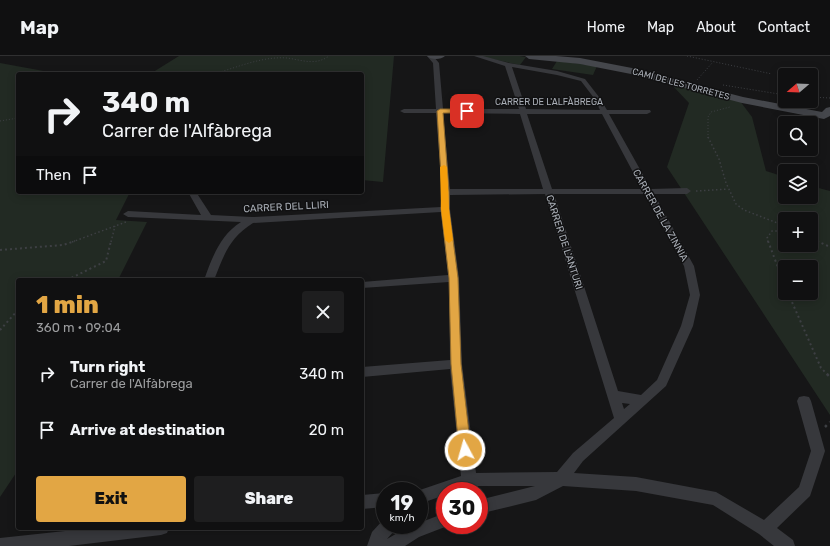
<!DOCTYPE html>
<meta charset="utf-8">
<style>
:root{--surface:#101011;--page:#1e1e1f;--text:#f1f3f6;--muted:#9c9d9f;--line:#303031;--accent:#e2a644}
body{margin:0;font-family:Rubik,sans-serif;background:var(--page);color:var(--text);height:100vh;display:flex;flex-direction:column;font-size:15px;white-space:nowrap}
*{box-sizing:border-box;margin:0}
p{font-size:13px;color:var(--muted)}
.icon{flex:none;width:22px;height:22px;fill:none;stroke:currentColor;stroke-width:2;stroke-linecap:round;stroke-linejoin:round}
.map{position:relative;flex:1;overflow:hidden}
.details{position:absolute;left:16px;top:222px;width:348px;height:252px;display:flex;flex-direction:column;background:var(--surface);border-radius:4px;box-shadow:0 2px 10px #0003,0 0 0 1px var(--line)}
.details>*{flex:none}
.guide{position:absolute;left:16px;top:16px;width:348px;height:122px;border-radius:4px;box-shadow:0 2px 10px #0003,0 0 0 1px var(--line);background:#101011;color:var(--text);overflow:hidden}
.needle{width:26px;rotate:251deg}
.tools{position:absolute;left:778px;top:12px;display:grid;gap:8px}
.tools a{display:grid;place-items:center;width:40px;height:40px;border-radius:4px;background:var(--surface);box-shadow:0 2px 10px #0003,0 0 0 1px var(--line);font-size:20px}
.speed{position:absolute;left:376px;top:426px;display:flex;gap:8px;font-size:20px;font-weight:700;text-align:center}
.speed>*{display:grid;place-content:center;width:52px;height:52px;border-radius:50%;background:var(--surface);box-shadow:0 2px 10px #0003,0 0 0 1px var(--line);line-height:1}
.speed small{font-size:10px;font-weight:400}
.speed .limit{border:6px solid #d22;background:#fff;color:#111}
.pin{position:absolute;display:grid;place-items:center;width:34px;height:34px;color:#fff;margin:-17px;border-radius:8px;box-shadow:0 2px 6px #0006}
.me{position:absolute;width:44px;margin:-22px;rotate:354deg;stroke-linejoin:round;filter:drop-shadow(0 0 3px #0008)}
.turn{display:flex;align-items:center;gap:14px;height:84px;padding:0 20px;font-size:18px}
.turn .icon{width:52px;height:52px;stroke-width:2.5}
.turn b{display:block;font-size:28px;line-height:34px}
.then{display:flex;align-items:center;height:38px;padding:0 20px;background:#0003;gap:8px;font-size:15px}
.round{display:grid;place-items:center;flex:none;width:42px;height:42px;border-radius:4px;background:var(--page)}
.summary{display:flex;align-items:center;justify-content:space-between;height:68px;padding:0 20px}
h1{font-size:24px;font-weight:800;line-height:30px;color:var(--accent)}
.primary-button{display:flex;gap:8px;margin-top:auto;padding:8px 20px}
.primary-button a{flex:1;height:46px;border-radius:4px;background:var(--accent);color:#111;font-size:16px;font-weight:800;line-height:46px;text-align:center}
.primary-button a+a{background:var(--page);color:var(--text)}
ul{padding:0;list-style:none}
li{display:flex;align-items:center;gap:12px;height:56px;padding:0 20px}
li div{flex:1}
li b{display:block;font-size:15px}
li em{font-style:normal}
header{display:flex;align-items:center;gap:24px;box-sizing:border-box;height:56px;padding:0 20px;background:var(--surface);border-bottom:1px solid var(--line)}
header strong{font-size:19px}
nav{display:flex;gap:22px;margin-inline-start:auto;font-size:14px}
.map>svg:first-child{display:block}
.green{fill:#222a23;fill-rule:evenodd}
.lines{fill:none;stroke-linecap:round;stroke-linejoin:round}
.path-far3{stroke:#3d3f43;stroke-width:1;stroke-dasharray:1 2;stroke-linecap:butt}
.path-far2{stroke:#3d3f43;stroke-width:1.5;stroke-dasharray:1.5 2.5;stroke-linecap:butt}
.path-far1{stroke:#3d3f43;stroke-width:2;stroke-dasharray:2 3;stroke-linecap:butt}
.path{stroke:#3d3f43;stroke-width:2.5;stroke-dasharray:2.5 4;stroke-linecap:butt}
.street{fill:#37383c;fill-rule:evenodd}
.secondary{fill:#45474c;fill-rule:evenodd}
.route{fill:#e2a644;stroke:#936c2c}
.slow{fill:#f59e0b}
.labels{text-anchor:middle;stroke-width:3;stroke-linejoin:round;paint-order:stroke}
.far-street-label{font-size:9px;fill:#a9aeb6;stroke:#111112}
.street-label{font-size:10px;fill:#a9aeb6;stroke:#111112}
</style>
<header>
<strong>Map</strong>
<nav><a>Home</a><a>Map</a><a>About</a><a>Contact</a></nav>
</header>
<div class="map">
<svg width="830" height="490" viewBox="0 0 830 490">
<rect width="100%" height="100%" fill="#161617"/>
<!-- green -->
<path class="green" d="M179 0H394L383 126 362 124V18H150Z
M478 0H520L526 1 520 9Z
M557 5 597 10 593 19 552 13Z
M0 7 60 18H18V136H130L116 164 147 166 118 224H18V414L0 441Z
M670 27 740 45 752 61 766 115 785 121V141H811V130L830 135V359L667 111 689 47ZM785 163H811V189H785ZM785 211H811V237H785Z"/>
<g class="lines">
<!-- path-far3 -->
<path class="path-far3" d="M687 0 772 18
M213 18C236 12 262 0 287 2 302 4 315 10 329 0
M697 24 713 6
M723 29 785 39
M811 41 830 42
M0 65 18 62
M708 82V61L711 56 730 51"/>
<!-- path-far2 -->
<path class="path-far2" d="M708 81 719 103 726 127 736 148 744 154 785 170
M696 135 728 133
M811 182 819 186
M72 186 126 166
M111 186 115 170
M768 186 767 182 772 175H785"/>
<!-- path-far1 -->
<path class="path-far1" d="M768 185 785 230
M817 185 830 191
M0 194 63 189 75 185
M67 224 106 205 111 185
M788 237 821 312 828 319
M0 274 18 254"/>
<!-- path -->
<path class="path" d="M827 318 830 321
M825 371 830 366"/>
<!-- street -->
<path class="street" d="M427 0H433L439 7 443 53H519L505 10 474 0H483L509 7 557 15 585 23 599 41 607 54H650L651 56 647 58H609L651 133 687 132 691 135 687 138H654L694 210 700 239 693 270 666 330 583 405 574 417 636 421 716 436 764 464 799 431 811 395 797 345 799 341 804 340 809 341 811 345 825 395 810 440 777 472 793 484 795 490H774L759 478 713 449 636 435 563 430 536 444 479 458V444L535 430H478V435H464L463 433 456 435H445V439L419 448V435H417L461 420 450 313 362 321V311L450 304 449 226 362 232V226L448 219 441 156 253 167C229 182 224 199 214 224H204C212 202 220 179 241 166L128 161 123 158 128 155 201 159 188 136H196L211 159 252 161 441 151 442 136 436 57H404L400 55 404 53H436L433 7ZM512 11 557 19 581 25 594 42 600 54 526 53ZM443 57 520 58 543 133H450ZM527 58H602L642 133H552ZM545 138 614 362 573 397 557 416 476 417 462 308 459 222 450 153V139ZM554 138H645L684 210 690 239 681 270 657 324 641 339 618 335ZM622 347 630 348 624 353Z
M385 437V451L362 453V439Z
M445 457V469H450L419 481 405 490H367L372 476 383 464 385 463V469H397L395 474 387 483 408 471 419 469V467Z
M93 472H169L167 477 161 479 69 490H0V482Z"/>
<!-- secondary -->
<path class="secondary" d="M427 0H445C441 4 431 4 427 0Z
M525 0H556L580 2 632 12 743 41 822 56 826 52 830 51V60L824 63 742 47 631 18 580 8 529 3Z"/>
</g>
<!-- route -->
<path class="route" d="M440 53H467L470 55 467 57H443L449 136V153L458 222 461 308 471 394 469 398 465 399 461 398 459 394 451 308 449 222 441 153 442 136 437 55Z"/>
<!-- slow -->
<path class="slow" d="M444 109 447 111 449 153 453 184 449 187 445 184 441 153 440 111Z"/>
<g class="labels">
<!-- far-street labels -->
<g class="far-street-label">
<text transform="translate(681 28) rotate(15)" y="3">CAMÍ DE LES TORRETES</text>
<text x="549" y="49">CARRER DE L'ALFÀBREGA</text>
</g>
<!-- street labels -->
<g class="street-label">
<text transform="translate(286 150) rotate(-3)" y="4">CARRER DEL LLIRI</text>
<text transform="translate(661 159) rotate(61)" y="4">CARRER DE LA ZINNIA</text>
<text transform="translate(565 186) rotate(72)" y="4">CARRER DE L'ANTURI</text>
</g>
</g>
</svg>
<div class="tools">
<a><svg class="needle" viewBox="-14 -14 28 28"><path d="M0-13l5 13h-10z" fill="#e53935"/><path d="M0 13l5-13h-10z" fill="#9c9d9f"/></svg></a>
<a><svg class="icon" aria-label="search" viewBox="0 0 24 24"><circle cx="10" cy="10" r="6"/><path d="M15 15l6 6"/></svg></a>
<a><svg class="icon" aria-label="layers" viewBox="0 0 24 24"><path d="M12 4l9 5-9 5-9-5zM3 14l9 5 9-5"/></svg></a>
<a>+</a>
<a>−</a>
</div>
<div class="speed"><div>19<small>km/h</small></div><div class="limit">30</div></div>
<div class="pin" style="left:467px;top:55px;background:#d93025"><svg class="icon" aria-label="arrive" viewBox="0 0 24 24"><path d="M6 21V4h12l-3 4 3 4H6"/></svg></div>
<svg class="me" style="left:465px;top:394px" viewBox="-20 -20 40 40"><circle r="17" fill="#e2a644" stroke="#fff" stroke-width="3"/><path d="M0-11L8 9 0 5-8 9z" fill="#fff"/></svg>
<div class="guide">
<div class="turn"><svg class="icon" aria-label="right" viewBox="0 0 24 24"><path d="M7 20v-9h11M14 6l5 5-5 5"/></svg><div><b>340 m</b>Carrer de l'Alfàbrega</div></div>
<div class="then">Then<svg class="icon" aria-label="arrive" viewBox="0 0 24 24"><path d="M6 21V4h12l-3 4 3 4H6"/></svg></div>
</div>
<section class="details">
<div class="summary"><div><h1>1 min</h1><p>360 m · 09:04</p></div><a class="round"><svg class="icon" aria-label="close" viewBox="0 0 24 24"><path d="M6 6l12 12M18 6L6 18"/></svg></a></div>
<ul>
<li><svg class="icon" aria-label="right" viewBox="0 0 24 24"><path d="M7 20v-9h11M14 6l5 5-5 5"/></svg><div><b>Turn right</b><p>Carrer de l'Alfàbrega</p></div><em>340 m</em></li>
<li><svg class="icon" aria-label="arrive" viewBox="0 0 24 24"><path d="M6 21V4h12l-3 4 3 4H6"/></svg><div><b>Arrive at destination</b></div><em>20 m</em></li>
</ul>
<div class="primary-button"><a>Exit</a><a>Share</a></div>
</section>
</div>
